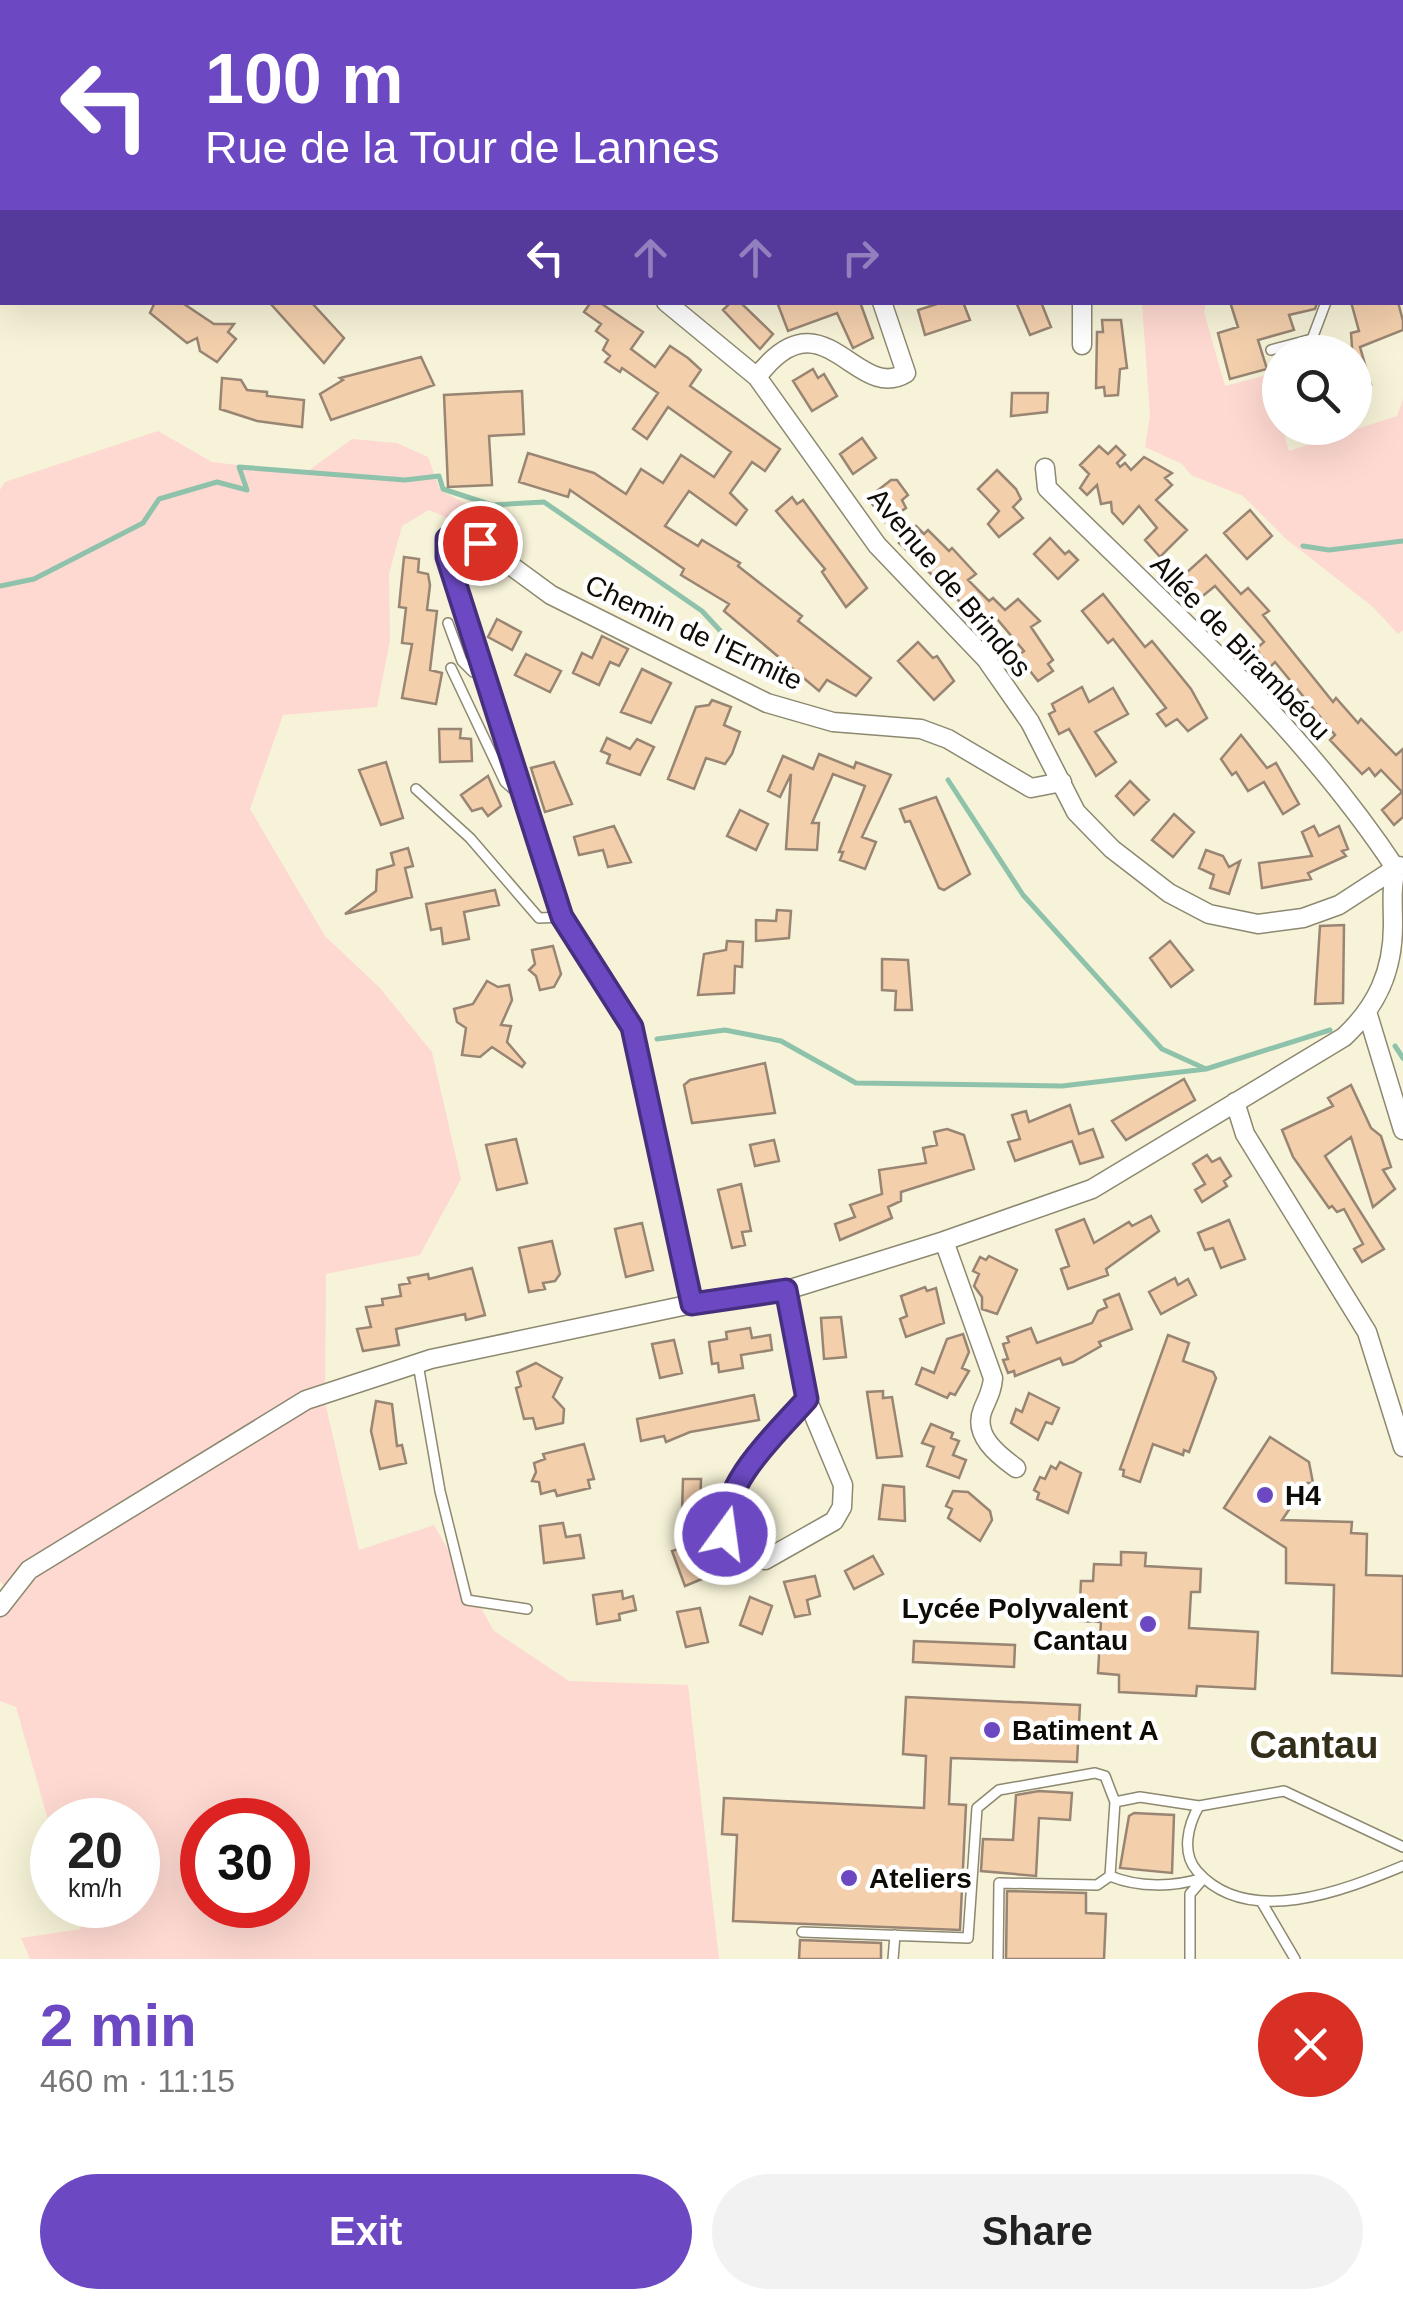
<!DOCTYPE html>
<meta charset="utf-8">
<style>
:root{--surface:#fff;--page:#f2f2f2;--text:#222;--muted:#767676;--accent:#6c49c2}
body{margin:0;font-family:Arial,sans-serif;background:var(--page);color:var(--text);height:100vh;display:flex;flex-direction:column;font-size:38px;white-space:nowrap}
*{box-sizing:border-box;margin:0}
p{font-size:32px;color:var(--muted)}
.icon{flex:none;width:55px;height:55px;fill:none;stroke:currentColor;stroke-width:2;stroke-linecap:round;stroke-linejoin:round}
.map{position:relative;height:1959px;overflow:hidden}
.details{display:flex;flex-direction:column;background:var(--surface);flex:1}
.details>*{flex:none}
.top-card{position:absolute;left:0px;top:0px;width:1405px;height:305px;box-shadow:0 10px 40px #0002;background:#6c49c2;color:#fff;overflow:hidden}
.tools{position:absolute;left:1262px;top:335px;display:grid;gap:20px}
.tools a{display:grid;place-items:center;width:110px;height:110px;border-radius:50%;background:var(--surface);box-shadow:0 10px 40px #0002;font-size:50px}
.speed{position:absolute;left:30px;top:1798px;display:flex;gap:20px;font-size:50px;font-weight:700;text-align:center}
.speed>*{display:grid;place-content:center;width:130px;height:130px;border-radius:50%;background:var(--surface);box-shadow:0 10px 40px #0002;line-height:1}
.speed small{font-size:25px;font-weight:400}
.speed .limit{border:15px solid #d22;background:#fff;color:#111}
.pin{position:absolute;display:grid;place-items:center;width:85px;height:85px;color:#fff;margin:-42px;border:5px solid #fff;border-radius:50%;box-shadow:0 2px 10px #0007}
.me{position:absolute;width:110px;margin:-55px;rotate:14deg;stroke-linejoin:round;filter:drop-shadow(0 0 8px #0008)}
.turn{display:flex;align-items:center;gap:35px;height:210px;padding:0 40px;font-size:45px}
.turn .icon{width:130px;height:130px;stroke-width:2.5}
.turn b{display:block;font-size:70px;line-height:85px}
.lanes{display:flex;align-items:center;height:95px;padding:0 40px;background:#0003;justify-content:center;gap:50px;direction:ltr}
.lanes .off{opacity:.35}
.round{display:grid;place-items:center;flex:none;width:105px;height:105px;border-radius:52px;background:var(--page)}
.overview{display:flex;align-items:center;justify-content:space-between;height:170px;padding:0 40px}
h1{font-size:60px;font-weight:800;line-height:75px;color:var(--accent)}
.button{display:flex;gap:20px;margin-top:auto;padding:20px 40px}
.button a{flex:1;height:115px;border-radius:60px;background:var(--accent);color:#fff;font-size:40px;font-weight:800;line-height:115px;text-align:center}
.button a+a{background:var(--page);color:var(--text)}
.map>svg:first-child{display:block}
.green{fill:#fed9d1;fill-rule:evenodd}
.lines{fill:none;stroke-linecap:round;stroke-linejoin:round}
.stream{stroke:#8fc2ab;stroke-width:5}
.building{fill:#f3cfac;stroke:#998573;stroke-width:2.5}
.lane-casing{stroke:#8d8870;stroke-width:12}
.street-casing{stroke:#8d8870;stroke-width:21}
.lane{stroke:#fff;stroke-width:9}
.street{stroke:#fff;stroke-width:18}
.route-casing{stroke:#462f7e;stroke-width:25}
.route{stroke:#6c49c2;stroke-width:18}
.poi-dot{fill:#6c49c2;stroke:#fff;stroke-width:4}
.labels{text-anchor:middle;stroke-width:9;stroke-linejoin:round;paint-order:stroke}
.street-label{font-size:28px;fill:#0e0c04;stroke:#fff}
.poi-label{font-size:28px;font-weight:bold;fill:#0e0c04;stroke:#fff;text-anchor:start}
.district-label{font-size:38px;font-weight:bold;fill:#322e19;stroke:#fff}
</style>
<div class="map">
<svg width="1403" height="1959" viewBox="0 0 1403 1959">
<rect width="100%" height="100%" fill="#f7f3d8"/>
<!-- green -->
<path class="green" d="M777 0H1403V74L1402 2Z
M1142 303H1206L1204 312 1225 386 1267 375 1289 451 1397 416 1403 399V630L1398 634 1373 607 1286 539 1243 496 1191 475 1182 464 1145 447 1150 416Z
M158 431 212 462 305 473 352 439 397 443 428 457 440 490 485 514 474 530 429 510 402 526 389 574 390 641 377 707 283 715 250 809 325 936 380 988 432 1052 461 1179 420 1255 326 1274 325 1402 359 1550 434 1525 494 1631 569 1681 688 1685 719 1959H30L21 1938 81 1929 74 1905H138V1820H52V1834L16 1707 0 1701V1617L15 1598 0 1581V490L5 482ZM202 1820H288V1905H202Z"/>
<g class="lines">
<!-- stream -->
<path class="stream" d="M1303 546 1329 550 1403 541
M0 586 34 579 143 523 159 499 217 482 247 490 239 467 405 480 439 476 443 489 492 505 544 502 702 611 739 651
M948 780 1023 895 1162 1049 1206 1069 1330 1030
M657 1039 725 1030 781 1041 856 1083 1062 1086 1206 1069
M1395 1046 1403 1058"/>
</g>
<!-- building -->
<path class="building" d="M155 302H181L214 324H234L228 332 236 339 217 362 200 351 197 338 187 343 150 313Z
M269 302H311L344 338 324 363Z
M591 302H599L643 332 631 349 655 367 670 346 688 358 701 370 690 386 780 449 765 471 752 462 730 493 747 510 736 525 689 491 665 526 698 546 702 540 740 563 738 566 802 616 798 621 871 678 856 696 827 680 819 691 724 611 729 604 681 575 684 569 570 490 568 497 519 482 528 453 594 473 626 494 641 469 663 483 681 455 714 477 731 452 668 407 647 439 633 429 658 393 622 368 620 372 605 362 610 356 603 350 608 340 596 331 601 324 584 312Z
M731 302H740L773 334 760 349 723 310Z
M777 302H860L873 338 853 348 837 313 788 331Z
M943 302H963L970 320 925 335 918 310Z
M1016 302H1041L1051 327 1030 335Z
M1230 302H1317V303L1315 309 1289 315 1294 330 1258 340 1267 369 1230 379 1218 333 1238 327Z
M1351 302H1398L1403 321V330L1360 347 1371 385 1355 390 1351 333 1359 331Z
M1102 320H1121L1127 368 1120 369 1118 395 1105 396 1104 387 1096 388 1097 332H1103Z
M421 357 434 385 331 420 320 394 343 380 340 378Z
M813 369 818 378 824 374 837 396 812 411 793 381Z
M222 378 241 380 247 390 267 392V396L304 400 302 427 257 421 220 409Z
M522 391 524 434 489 436 492 485 448 487 444 395Z
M1012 393H1048L1047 412 1011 416Z
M862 438 876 458 853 474 840 454Z
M1099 446 1108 454 1116 446 1125 455 1117 463 1120 467 1125 463 1131 470 1144 457 1172 473 1165 478 1172 485 1156 500 1187 530 1160 557 1145 540 1157 528 1139 506 1123 524 1112 512 1111 502 1101 504 1097 485 1087 495 1080 488 1089 474 1080 465Z
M997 470 1016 489 1021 499 1013 507 1023 518 999 537 988 524 999 511 978 489Z
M891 480H897L908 495 902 500 906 508 885 522 868 498Z
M792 497 797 504 803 500 867 588 846 607 822 572 825 569 776 511Z
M1250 510 1272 536 1247 559 1224 533Z
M916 526 924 534 928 530 949 551 952 548 976 574 968 580 989 601 993 598 1005 610 1018 599 1040 621 1031 627 1053 660 1048 664 1053 671 1038 681 1026 666 1012 674 1006 665 1024 651 997 619 991 623 967 598 961 603 899 543Z
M1050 538 1065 554 1069 551 1078 560 1058 579 1034 554Z
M1206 555 1241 594 1248 588 1269 611 1263 615 1333 702 1336 698 1358 723 1361 719 1396 755 1403 749V817L1394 825 1382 810 1402 792 1381 770 1375 776 1369 768 1362 774 1330 740 1335 735 1275 662 1270 667 1256 649 1264 642 1215 586 1194 603 1175 583Z
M404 557 419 559 418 572 428 574 430 585 427 610 437 611 430 670 442 673 436 704 402 698 412 644 402 643 406 608 399 607Z
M1103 594 1145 647 1152 641 1191 689 1207 718 1188 731 1177 719 1166 726 1157 714 1166 708 1113 639 1108 643 1082 611Z
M497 619 521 632 512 650 488 637Z
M602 636 628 649 619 666 610 662 599 685 573 673 582 653 592 658Z
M918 642 933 658 937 656 954 681 934 700 898 661Z
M526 654 561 671 550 692 515 675Z
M642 669 671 683 651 723 621 712Z
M1082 687 1089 702 1113 688 1128 714 1095 732 1116 762 1096 776 1069 729 1059 734 1049 714 1055 711 1052 704Z
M712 700 731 707 724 725 740 732 732 754 725 764 706 758 694 789 668 779 696 707 709 705Z
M439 729H461L460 738 471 739 472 761 440 762Z
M1241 735 1267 768 1276 763 1299 804 1283 814 1264 782 1248 791 1236 772 1232 775 1221 759Z
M607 738 630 749 637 739 654 747 640 775 607 763 610 755 601 751Z
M819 754 854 768 856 762 891 775 862 837 876 842 865 869 840 860 843 852H839L865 786 833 774 812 823H819L817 850 786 849 791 774 780 797 768 791 783 756 813 769Z
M386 762 403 818 381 825 359 770Z
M554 762 572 804 545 812 531 768Z
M488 776 501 806 488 816 482 808 472 811 461 795Z
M1130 781 1149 800 1134 815 1116 796Z
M936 797 970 874 944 890 939 888 910 821 905 822 900 809Z
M740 810 768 824 756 850 727 836Z
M1174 814 1194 832 1173 857 1152 840Z
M614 826 631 862 608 867 603 850 579 855 574 837Z
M1314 826 1319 836 1339 826 1348 849 1342 851 1346 856 1308 873 1311 879 1262 888 1259 863 1312 856 1302 832Z
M408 848 413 866 405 868 412 897 345 914 376 891 377 870 394 865 391 853Z
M1206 850 1223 856 1229 867 1240 861 1229 894 1210 888 1214 875 1199 868Z
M495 890 499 905 464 912 469 939 443 944 441 928 431 930 426 904Z
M777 910 791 911 789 938 756 941V920L776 921Z
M1344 925 1343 1003 1315 1004 1320 926Z
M727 941 743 942 742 967 735 966 734 993 698 995 704 954 726 950Z
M1170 941 1193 970 1171 987 1150 958Z
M553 946 561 974 554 987 540 990 536 976 529 970 535 964 532 950Z
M882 959 908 960 912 1010H895L896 991 882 990Z
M487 981 498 987 509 985 512 1000 501 1025 511 1026 507 1042 525 1063 522 1067 492 1047 480 1057 462 1055 466 1028 457 1022 454 1009 473 1004Z
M765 1063 775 1113 692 1123 684 1085 690 1080Z
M1184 1079 1195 1100 1126 1140 1112 1121Z
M1351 1085 1371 1128 1381 1136 1391 1167 1383 1170 1395 1189 1373 1207 1351 1137 1325 1156 1384 1249 1362 1262 1354 1249 1363 1244 1344 1209 1337 1212 1332 1206 1329 1208 1293 1157 1282 1130 1333 1106 1328 1098Z
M1070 1105 1079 1134 1093 1129 1103 1157 1080 1164 1072 1141 1015 1161 1008 1142 1020 1139 1012 1115 1026 1111 1029 1122Z
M947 1129 964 1135 974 1169 901 1192V1201L888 1207 892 1218 840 1240 835 1224 855 1217 850 1205 882 1194 879 1170 926 1163 923 1148 937 1145 934 1132Z
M516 1139 527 1183 497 1190 486 1145Z
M774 1140 779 1161 755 1166 750 1145Z
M1207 1155 1212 1162 1220 1158 1231 1176 1224 1181 1227 1186 1202 1202 1195 1190 1205 1184 1193 1164Z
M741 1184 751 1231 742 1232 745 1245 732 1248 718 1190Z
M1151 1216 1159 1231 1106 1269 1108 1275 1068 1289 1061 1269 1069 1266 1056 1230 1084 1219 1094 1243 1129 1222 1132 1226Z
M1229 1220 1245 1259 1221 1268 1213 1248 1205 1250 1198 1233Z
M642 1223 653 1270 626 1277 615 1229Z
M552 1241 560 1274 555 1281 543 1283 545 1289 529 1292 519 1248Z
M989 1256 1017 1270 997 1314 982 1309V1297L974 1286 979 1274 973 1271 980 1257 986 1260Z
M472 1268 485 1315 466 1320 465 1314 396 1329 399 1345 363 1351 357 1329 371 1327 366 1307 383 1305 382 1299 401 1296 399 1285 410 1283 408 1278 428 1274 429 1279Z
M1175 1278 1178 1285 1188 1279 1196 1295 1161 1314 1149 1292Z
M925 1287 927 1291 936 1288 944 1323 906 1337 900 1319 907 1316 901 1296Z
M1119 1294 1132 1329 1099 1342 1101 1346 1073 1362 1063 1365 1060 1358 1015 1376 1014 1371 1008 1373 1003 1360 1008 1359 1003 1344 1009 1342 1007 1337 1031 1328 1037 1343 1092 1323 1098 1311 1107 1307 1104 1300Z
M841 1317 846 1357 824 1359 821 1318Z
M750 1328 752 1338 770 1335 772 1350 741 1355 743 1368 719 1372 718 1363 712 1364 709 1342 727 1339 726 1332Z
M963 1334 969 1352 962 1368 969 1371 955 1395 950 1393 947 1398 916 1384 922 1368 934 1373 947 1339Z
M1168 1335 1189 1343 1183 1361 1213 1372 1216 1378 1189 1452 1184 1450 1183 1455 1153 1444 1140 1482 1123 1476 1124 1470 1120 1469Z
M674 1340 682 1373 660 1378 652 1344Z
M536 1363 562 1378 553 1397 564 1409 563 1423 536 1429 533 1418 524 1419 516 1388 521 1386 517 1372Z
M883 1391V1398L892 1397 902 1456 877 1458 867 1392Z
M1029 1393 1059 1408 1052 1424 1046 1422 1038 1440 1011 1423 1016 1409 1022 1412Z
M754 1395 759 1420 690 1432 666 1442 664 1436 641 1441 637 1419Z
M376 1401 392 1404 397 1446 402 1445 406 1463 380 1469 371 1431Z
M931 1424 953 1433 951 1438 959 1441 953 1455 966 1460 959 1478 927 1466 934 1447 922 1443Z
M1270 1437 1309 1462 1313 1483H1307L1282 1520 1352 1522 1351 1533 1367 1534 1366 1575 1403 1576V1676L1332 1673 1334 1585 1286 1583V1548L1224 1508Z
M584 1444 594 1479 588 1480 590 1488 557 1496 555 1490 541 1494 539 1482 532 1481 536 1472 534 1463 545 1459 543 1454Z
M1060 1462 1081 1473 1068 1513 1037 1499 1039 1493 1034 1490 1040 1477 1045 1479 1051 1466 1056 1469Z
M683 1479H701L700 1512H682Z
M883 1485 904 1487 905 1521 879 1519Z
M953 1491 968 1492 990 1511 992 1520 980 1541 948 1518 952 1509 946 1506Z
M563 1523 566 1537 580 1535 584 1558 544 1563 540 1526Z
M694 1544 702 1579 685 1586 672 1551Z
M1121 1552 1146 1553 1145 1566 1201 1569 1200 1592H1191L1189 1628 1258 1632 1255 1689 1197 1686 1196 1696 1119 1692V1675L1098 1673 1101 1622 1079 1621 1081 1581H1093L1094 1564 1121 1565Z
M873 1556 883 1574 854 1589 845 1571Z
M815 1576 820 1596 807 1600 810 1614 795 1617 784 1582Z
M622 1591 623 1599 633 1596 636 1610 619 1614 620 1620 597 1624 593 1595Z
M750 1597 772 1606 762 1634 740 1625Z
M700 1608 708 1642 686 1647 677 1612Z
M914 1641 1015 1645 1014 1667 913 1662Z
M906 1697 1080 1705 1077 1762 951 1758 949 1804 966 1805 960 1930 733 1921 737 1835 722 1834 724 1798 924 1808 926 1756 903 1754Z
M1039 1791 1072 1793 1070 1820 1039 1818 1036 1876 981 1871 983 1839 1013 1840 1016 1795Z
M1134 1813 1174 1815 1172 1873 1120 1868 1129 1816Z
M1007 1891 1086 1893V1913L1106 1914 1104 1959H1006Z
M800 1940 881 1943V1959H799Z"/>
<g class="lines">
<!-- lane casing -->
<g class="lane-casing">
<path id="lane" d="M1241 2V0
M1402 181H1403
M1402 256 1403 255
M1271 350 1312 339 1326 302
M448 623 462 661 473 672H484
M451 668 505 782 513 789 522 788
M416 789 470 838 539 918 562 917
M418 1364 440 1491 467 1600 527 1609
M1199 1806 1140 1797 1115 1802 1110 1876C1139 1888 1174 1887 1203 1878
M1403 1847 1284 1791 1199 1806C1188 1825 1181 1853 1197 1871 1248 1929 1345 1890 1403 1866
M1261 1901 1295 1959
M802 1932 968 1938 977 1808 999 1790 1095 1773 1105 1776 1115 1802
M893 1959 895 1935
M998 1959 999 1883 1097 1885 1110 1876
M1190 1959V1894L1202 1880"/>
</g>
<!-- street casing -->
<g class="street-casing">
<path id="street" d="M146 2 153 0
M0 59 2 58
M0 248H2
M666 302 757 377 877 545 986 659 1030 722 1076 812 1112 849 1169 893 1209 914 1258 924 1303 918 1339 905 1399 866
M1082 302V345
M757 377C823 289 856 404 906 373L882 302
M1045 468 1047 488C1168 608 1302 726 1396 869
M1368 1015 1403 1130
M1235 1102 1245 1134 1367 1332 1403 1447
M944 1241 993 1378C992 1391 988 1397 983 1409 972 1435 998 1455 1016 1468
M787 1290 807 1399 843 1485 842 1507 834 1521 765 1560 749 1557 725 1534C720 1484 776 1434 807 1399
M692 1304 631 1027 562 917 447 557V539L455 532 480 543 551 595 767 703 833 722 921 729 948 739 1031 788 1062 782
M0 1607 29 1570 306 1400 431 1359 692 1304 787 1290 944 1241 1092 1189 1344 1037C1377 1006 1393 971 1393 925 1393 905 1391 888 1396 869"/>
</g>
<!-- lane -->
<use href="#lane" class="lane"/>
<!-- street -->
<use href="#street" class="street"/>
</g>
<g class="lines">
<!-- route casing -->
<g class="route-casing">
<path id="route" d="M480 543 455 532 447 539V557L562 917 632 1027 692 1304 786 1290 807 1399C776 1434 720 1484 725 1534"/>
</g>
<!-- route -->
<use href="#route" class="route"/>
</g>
<!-- markers -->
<g class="poi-dot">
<circle cx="1265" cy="1495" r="10"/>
<circle cx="1148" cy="1624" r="10"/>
<circle cx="992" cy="1730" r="10"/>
<circle cx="849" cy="1878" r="10"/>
</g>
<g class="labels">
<!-- street labels -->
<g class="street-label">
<text transform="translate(950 582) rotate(50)" y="10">Avenue de Brindos</text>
<text transform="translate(694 632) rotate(25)" y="10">Chemin de l'Ermite</text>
<text transform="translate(1241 647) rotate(46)" y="10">Allée de Birambéou</text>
</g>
<!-- poi labels -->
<g class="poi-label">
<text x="1285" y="1505">H4</text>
<text x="1128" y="1618" text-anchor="end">Lycée Polyvalent<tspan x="1128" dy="32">Cantau</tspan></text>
<text x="1012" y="1740">Batiment A</text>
<text x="869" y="1888">Ateliers</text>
</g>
<!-- district labels -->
<g class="district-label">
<text x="1314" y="1758">Cantau</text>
</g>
</g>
</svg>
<div class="tools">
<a><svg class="icon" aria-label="search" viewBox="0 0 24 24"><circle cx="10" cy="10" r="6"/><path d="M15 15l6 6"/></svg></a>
</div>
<div class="speed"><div>20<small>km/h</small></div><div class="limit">30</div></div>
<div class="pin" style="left:480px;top:543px;background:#d93025"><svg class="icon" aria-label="arrive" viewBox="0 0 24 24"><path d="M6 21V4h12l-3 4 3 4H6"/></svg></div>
<svg class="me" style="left:725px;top:1534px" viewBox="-20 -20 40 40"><circle r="17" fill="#6c49c2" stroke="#fff" stroke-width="3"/><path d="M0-11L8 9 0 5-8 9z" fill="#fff"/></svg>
<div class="top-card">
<div class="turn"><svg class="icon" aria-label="left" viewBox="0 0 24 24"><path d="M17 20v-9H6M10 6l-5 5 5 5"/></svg><div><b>100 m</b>Rue de la Tour de Lannes</div></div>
<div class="lanes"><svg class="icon" aria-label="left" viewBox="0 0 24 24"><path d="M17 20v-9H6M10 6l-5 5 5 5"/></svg><svg class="icon off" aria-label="ahead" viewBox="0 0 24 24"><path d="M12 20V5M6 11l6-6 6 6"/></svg><svg class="icon off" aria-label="ahead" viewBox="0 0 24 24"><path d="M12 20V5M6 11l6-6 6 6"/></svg><svg class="icon off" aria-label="right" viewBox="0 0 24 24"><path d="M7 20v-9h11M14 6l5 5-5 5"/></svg></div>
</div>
</div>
<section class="details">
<div class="overview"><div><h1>2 min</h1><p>460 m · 11:15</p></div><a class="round" style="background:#d93025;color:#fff"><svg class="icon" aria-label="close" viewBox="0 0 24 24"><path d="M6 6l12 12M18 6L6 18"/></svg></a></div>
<div class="button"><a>Exit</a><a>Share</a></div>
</section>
